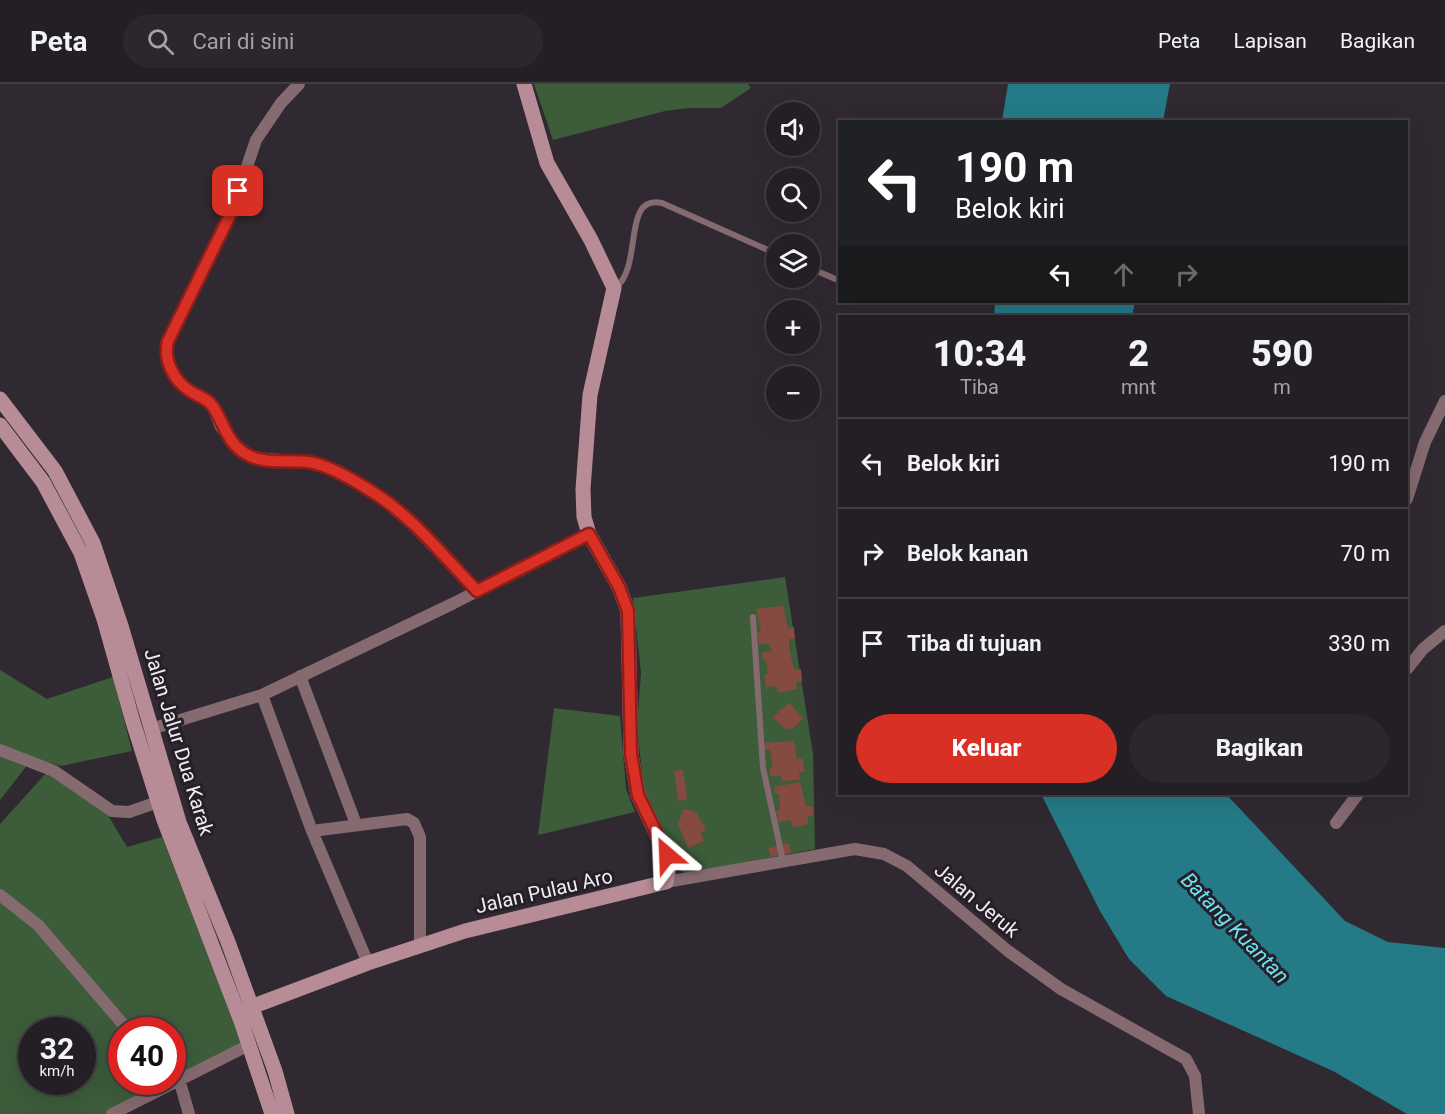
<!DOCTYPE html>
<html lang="id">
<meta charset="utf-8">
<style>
:root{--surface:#241f25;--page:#2c272d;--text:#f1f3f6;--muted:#a3a2a7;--line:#413d42;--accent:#d93025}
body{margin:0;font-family:Roboto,sans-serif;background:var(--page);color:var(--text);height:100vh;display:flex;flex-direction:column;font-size:22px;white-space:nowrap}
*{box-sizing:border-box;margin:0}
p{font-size:20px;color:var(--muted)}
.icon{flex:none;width:33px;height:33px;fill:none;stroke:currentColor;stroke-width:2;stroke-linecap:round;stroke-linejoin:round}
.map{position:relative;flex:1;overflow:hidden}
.panel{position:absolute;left:838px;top:231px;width:570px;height:480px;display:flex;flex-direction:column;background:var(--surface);border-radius:0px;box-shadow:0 6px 24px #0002,0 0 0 2px var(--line)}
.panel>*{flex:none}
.banner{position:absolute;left:838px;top:36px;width:570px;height:183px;border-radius:0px;box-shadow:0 6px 24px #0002,0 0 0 2px var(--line);background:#202124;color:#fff;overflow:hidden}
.controls{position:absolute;left:766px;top:18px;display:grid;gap:12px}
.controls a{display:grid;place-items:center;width:54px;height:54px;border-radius:50%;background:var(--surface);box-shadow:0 6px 24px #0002,0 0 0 2px var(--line);font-size:30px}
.speed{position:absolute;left:18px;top:933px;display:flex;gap:12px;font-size:30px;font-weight:700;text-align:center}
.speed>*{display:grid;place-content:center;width:78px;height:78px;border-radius:50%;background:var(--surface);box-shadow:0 6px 24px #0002,0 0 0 2px var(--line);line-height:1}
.speed small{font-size:15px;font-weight:400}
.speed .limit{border:9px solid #d22;background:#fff;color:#111}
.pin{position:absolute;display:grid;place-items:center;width:51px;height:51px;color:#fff;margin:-26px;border-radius:12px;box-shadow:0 3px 9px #0006}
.me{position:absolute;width:66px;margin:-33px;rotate:334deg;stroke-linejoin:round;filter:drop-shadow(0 0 4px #0008)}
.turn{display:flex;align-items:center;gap:21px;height:126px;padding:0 18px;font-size:27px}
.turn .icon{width:78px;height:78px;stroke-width:2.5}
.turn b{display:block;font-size:42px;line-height:51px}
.lanes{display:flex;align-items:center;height:57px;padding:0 18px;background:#0003;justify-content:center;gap:30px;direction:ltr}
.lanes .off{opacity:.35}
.eta{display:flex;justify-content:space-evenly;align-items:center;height:102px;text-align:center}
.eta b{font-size:36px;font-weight:800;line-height:42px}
.action{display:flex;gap:12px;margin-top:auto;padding:12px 18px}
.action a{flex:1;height:69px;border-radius:36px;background:var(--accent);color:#fff;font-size:24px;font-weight:800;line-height:69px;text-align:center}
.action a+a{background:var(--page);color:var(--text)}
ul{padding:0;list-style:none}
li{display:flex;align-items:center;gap:18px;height:90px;padding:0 18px;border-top:2px solid var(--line)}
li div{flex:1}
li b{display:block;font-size:22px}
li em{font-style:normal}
header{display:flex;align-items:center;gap:36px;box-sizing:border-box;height:84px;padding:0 30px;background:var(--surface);border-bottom:2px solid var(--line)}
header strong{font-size:28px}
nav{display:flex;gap:33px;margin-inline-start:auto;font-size:21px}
.search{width:420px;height:54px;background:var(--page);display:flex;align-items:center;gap:15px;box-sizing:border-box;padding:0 21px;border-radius:33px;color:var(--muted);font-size:22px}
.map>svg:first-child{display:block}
.green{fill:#3c5c3a;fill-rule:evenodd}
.water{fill:#257a87}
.building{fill:#854b40}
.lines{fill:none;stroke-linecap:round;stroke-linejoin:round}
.lane{stroke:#856a70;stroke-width:6}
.street{stroke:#856a70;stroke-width:12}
.secondary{stroke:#b88c96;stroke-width:15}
.route-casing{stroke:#8d1f18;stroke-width:15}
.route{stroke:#d93025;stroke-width:10}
.labels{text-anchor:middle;stroke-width:6;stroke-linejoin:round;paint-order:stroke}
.street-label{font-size:20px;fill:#f2edf3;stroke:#261f27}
.water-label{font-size:21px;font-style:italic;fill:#6ae3f5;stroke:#261f27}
</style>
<header>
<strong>Peta</strong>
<div class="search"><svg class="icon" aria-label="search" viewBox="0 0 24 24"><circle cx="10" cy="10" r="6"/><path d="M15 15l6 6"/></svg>Cari di sini</div>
<nav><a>Peta</a><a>Lapisan</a><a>Bagikan</a></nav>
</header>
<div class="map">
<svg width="1445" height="1030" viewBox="0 0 1445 1030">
<rect width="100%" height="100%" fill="#302931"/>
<!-- green -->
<path class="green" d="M534 0H748L751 4 721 24H688L665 27 553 56Z
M785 493 813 670 815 765 685 790 675 780 644 709 637 641 641 589 633 514Z
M0 586 47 615 113 593 132 667 61 682 33 674 0 716Z
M554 624 620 632 626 705 635 728 538 751Z
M48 687 106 728 127 763 162 753 245 967 124 1030H0V740ZM32 946H82V998H32ZM122 946H172V998H122Z"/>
<!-- water -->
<path class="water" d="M1008 0H1170L1163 37H1002Z
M995 218H1135L1132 232H994Z
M1041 710H1226L1345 837 1388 858 1445 864V1030H1407L1333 987 1166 912 1129 875 1100 827Z"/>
<!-- building -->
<path class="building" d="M783 522 788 544 794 543 795 555H789V563L794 586 801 585 802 597 796 598 797 605 778 609 776 602 766 603 764 591 768 590 766 576 763 577 762 569 772 567 769 560H759L757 549 761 548 756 525Z
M789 619 803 634 792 646 789 643 786 646 773 633Z
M794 657 797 675H803L805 688H799L800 696 782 697 781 692H770V683H773L770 666H765L764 659Z
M683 686 687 715 678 717 674 687Z
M800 698 806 722 813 723V731L808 732V740L793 743 790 736 778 738 776 727 780 726 779 710H775L774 703Z
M684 725 696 728 706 746 701 749 704 757 688 764 678 740Z
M789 759 791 769 771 773 768 764Z"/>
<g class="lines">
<!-- lane -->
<path class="lane" d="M810 184 840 197
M615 204C644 183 621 110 662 119L777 170
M753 533 763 684 783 777"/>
<!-- street -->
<path class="street" d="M299 0 281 19 256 56 231 130 168 257V278L176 295 189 307 212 320 221 343 241 367 253 374 311 378 334 387 376 410 410 438 477 507
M1407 415 1425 358 1445 317
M1407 585 1423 565 1445 547
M300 592 356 740
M262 611 312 747 368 879
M151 645 262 611 452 520 589 450
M0 666 54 687 112 727 129 728 158 718
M1336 739 1358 710
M312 747 407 735 414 739 420 753V862
M666 798 855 765 884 770 907 782 1008 867 1061 905 1186 975 1195 992 1199 1030
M0 811 38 841 128 946
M179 995 189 1030
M112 1030 249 961"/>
<!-- secondary -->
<path class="secondary" d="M0 315 55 387 93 459 121 542 179 738 228 858 275 987 287 1030
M0 341 43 398 81 469 104 535 133 638 164 736 241 937 272 1030
M251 923 368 879 465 847 666 798 670 778 638 711 631 670 628 527 619 503 589 450 584 433 583 405 590 311 614 204 591 156 547 79 524 0"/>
</g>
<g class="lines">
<!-- route casing -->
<g class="route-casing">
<path id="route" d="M238 107 231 129 168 257C163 276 174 297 190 307 197 312 204 313 210 319 224 334 224 360 250 372 266 380 291 376 309 378 331 382 355 397 374 409 414 434 445 474 477 507L589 450 619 503 628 527 631 670 638 711 667 771"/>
</g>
<!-- route -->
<use href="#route" class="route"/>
</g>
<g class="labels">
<!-- street labels -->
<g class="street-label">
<text transform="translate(179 658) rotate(73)" y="7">Jalan Jalur Dua Karak</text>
<text transform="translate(544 807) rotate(-13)" y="7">Jalan Pulau Aro</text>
<text transform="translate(977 816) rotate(40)" y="7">Jalan Jeruk</text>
</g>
<!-- water labels -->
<g class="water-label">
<text transform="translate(1235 844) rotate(46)" y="7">Batang Kuantan</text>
</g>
</g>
</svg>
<div class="controls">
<a><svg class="icon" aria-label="sound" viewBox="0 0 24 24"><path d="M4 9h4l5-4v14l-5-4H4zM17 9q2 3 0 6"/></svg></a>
<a><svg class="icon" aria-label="search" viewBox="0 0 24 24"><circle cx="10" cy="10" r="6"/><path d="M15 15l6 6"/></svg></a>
<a><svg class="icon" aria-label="layers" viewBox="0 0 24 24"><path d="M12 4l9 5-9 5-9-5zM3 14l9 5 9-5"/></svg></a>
<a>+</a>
<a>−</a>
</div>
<div class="speed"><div>32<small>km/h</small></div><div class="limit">40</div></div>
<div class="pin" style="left:238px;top:107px;background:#d93025"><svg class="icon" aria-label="arrive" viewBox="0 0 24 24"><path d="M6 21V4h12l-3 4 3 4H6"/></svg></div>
<svg class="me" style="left:667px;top:771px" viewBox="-20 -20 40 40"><path d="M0-17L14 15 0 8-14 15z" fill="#d93025" stroke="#fff" stroke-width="4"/></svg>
<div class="banner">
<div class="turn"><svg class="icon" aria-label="left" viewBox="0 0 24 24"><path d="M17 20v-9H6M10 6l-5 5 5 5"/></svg><div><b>190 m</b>Belok kiri</div></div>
<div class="lanes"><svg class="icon" aria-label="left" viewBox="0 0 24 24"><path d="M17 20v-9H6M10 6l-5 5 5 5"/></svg><svg class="icon off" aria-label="ahead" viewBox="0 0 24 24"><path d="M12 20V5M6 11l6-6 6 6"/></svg><svg class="icon off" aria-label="right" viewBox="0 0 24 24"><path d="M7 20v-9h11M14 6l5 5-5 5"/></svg></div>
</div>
<section class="panel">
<div class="eta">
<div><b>10:34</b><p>Tiba</p></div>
<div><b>2</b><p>mnt</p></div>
<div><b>590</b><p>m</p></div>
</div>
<ul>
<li><svg class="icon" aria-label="left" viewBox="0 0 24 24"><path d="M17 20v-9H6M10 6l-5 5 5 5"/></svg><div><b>Belok kiri</b></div><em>190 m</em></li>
<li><svg class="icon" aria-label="right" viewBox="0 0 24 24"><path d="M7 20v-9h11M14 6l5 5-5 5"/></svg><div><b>Belok kanan</b></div><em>70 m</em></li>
<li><svg class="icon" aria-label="arrive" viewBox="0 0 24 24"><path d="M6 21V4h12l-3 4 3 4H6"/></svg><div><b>Tiba di tujuan</b></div><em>330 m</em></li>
</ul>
<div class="action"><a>Keluar</a><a>Bagikan</a></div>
</section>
</div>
